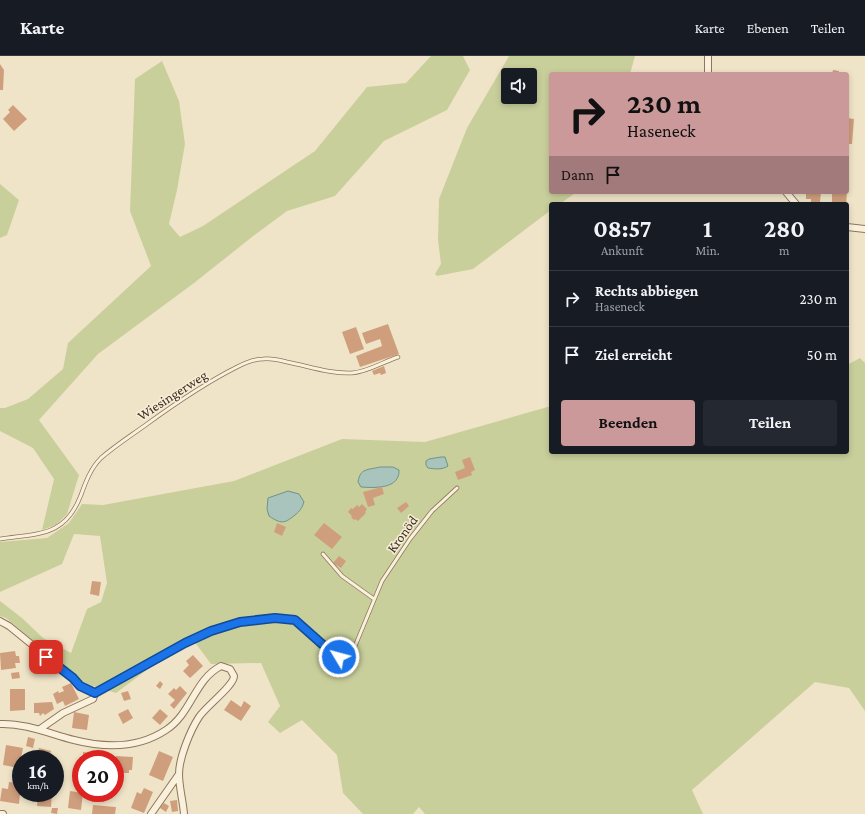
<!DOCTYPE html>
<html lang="de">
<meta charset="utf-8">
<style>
:root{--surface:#171b24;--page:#242831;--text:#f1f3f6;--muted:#9ea1a6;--line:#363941;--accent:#cc999b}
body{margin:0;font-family:"Crimson Pro",serif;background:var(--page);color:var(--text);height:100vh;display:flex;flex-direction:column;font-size:15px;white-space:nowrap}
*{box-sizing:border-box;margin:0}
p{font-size:13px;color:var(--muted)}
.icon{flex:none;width:22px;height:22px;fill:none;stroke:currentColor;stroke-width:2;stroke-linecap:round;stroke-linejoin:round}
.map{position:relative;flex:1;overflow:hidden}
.drawer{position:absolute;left:549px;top:146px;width:300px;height:252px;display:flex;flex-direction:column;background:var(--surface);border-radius:4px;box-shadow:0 2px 6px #0003}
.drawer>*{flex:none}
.top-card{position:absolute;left:549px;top:16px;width:300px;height:122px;border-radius:4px;box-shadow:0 2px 6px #0003;background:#cc999b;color:#111;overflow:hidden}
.fabs{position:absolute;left:501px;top:12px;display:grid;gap:8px}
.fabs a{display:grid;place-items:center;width:36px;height:36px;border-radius:4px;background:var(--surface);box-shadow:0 2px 6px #0003;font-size:20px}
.speed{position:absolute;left:12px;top:694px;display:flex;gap:8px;font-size:20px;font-weight:700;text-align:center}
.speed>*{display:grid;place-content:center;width:52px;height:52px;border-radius:50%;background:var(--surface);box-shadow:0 2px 6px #0003;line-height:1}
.speed small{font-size:10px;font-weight:400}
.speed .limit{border:6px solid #d22;background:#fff;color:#111}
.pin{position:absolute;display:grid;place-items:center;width:34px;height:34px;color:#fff;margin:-17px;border-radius:8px;box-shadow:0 2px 6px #0006}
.me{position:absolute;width:44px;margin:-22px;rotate:307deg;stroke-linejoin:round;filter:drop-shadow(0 0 3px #0008)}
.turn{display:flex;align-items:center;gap:14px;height:84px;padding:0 12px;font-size:18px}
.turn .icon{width:52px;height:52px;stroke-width:2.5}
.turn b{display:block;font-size:28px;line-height:34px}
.then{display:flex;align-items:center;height:38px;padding:0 12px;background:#0003;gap:8px;font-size:15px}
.eta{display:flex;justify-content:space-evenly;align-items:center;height:68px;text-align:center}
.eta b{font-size:24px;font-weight:700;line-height:28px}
.cta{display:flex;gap:8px;margin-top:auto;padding:8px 12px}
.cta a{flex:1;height:46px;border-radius:4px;background:var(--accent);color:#111;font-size:16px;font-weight:700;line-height:46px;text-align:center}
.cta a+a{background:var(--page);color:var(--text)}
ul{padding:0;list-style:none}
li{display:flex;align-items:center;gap:12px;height:56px;padding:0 12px;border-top:1px solid var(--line)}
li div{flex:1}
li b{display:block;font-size:15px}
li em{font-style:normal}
header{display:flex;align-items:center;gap:24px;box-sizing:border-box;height:56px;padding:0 20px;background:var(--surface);border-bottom:1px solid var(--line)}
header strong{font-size:19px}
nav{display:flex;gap:22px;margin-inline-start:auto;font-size:14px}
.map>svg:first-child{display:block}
.green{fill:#c9cf9b;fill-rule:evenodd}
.water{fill:#a9c4bc;stroke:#6f938a}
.building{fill:#cf9f7d}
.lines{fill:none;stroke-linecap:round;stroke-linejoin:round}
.lane-casing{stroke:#8d765c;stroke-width:4.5}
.street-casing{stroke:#8d765c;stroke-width:8}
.lane{stroke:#faf1dc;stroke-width:3}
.street{stroke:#faf1dc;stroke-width:6}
.route-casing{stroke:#114b97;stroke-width:10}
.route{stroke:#1a73e8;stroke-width:7}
.labels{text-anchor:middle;stroke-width:3;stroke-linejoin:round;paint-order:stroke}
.street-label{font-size:14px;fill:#3d2e20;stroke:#f7eed8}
</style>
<header>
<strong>Karte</strong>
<nav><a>Karte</a><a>Ebenen</a><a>Teilen</a></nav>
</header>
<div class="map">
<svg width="865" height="758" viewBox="0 0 865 758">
<rect width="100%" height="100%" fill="#f0e4c8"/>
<!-- green -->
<path class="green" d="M431 0H463L470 14 447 54 384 85 335 140 287 155 252 181 194 227 98 298 39 364 79 419 67 458 56 469 42 474 54 423 33 392 0 375V352H5L28 343 63 313 68 287 151 210 130 155 135 23 162 5 179 45 185 88 177 134 169 168 180 181 203 170 315 95 367 31 406 27Z
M509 0H635L630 18H551V136H575V137L560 148H551V154L473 213 437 220 435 218 441 208 438 184 439 143 467 72ZM508 19H530V41H508Z
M0 128 19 144 7 179 0 182Z
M860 302 865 307V655L849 632 815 626 692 734 703 758H425L419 751 413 758H363L343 737 337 699 302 664 280 677 268 666 280 650 261 607 211 608 191 581 116 637 83 627 6 562 0 560V545L22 562 43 582 71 597 87 553 101 546 107 527 100 480 74 478 62 508 0 536V486L47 482 69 467 82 448 103 449 234 425 342 383 425 386 551 350V396H847V309Z"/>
<!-- water -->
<path class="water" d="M441 401H445L448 410C442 414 435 413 428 412L426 409V405L429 403Z
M380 411H393L399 414C400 433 375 432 361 431L358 426C360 412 368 414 380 411Z
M288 435 299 438 304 446C302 452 300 455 295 459 284 468 281 468 269 460L267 453 268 442Z"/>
<!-- building -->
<path class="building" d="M0 8 4 14 3 34H0Z
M833 14 839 15V18H832Z
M13 49 27 63 14 75 3 63 10 56 8 54Z
M847 62 854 63 852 88H847Z
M806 136H821L820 146H832V136H847L846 148H811V143H806Z
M388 268 399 298 360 311 356 300 382 290 380 283 366 288 362 277Z
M356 271 364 293 350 298 342 276Z
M384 310 386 317 381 319 380 317 374 319 372 315Z
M470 401 475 414 471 416 472 419 458 424 455 416 465 412 462 404Z
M382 431 384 438 373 442 375 449 368 451 363 436Z
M406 446 409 450 401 457 397 452Z
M362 448 367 453 365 456 366 457 358 465 355 463 354 464 351 461 352 460 348 456 351 452 353 453 357 449 359 451Z
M277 467 286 471 282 480 274 476Z
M324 467 342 481 332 493 314 479Z
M339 500 346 505 341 512 333 507Z
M92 525 101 526 99 540 90 538Z
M15 595 16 600H19L20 607H15L16 612 1 614 0 597Z
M33 596 35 600 31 602 29 599Z
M193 599 203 610 190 622 183 615 189 609 186 605Z
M19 616 20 622 12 623 11 617Z
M160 625 163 628 160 633 156 630Z
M71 627 79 643 65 650 63 645 57 648 53 638 58 635 59 637 64 635 62 631Z
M180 630 187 637 174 653 170 649 175 644 168 638 174 632 176 634Z
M10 633H25V654L10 655Z
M128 635 131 643 124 645 121 637Z
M231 644 241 651 244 645 251 650 241 665 224 654Z
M52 646 54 653 45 659 43 657 40 660 39 657H34V647Z
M128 653 133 662 123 668 118 658Z
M160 653 168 660 160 669 152 662Z
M74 656 89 659 87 674 72 672Z
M28 681 35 683 33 692 26 690Z
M6 689 23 692 19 712 3 709Z
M39 692 51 695 49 703H36Z
M159 695 173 701 163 725 149 719Z
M83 696 100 698 99 703H83Z
M116 700 133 701 132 714H129V717H115Z
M9 726 21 727 19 748 0 745 2 732 8 733Z
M144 732 153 736 144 757 131 752 137 736 141 738Z
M70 735 83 737 81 754 68 752Z
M38 737H52L51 751 37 750Z
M177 744 178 755 172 756 170 745Z
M164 747 169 750 166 756 160 752Z
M93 749 116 751 115 758H92Z
M52 752H58L57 758 51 757Z"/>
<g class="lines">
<!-- lane casing -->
<g class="lane-casing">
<path id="lane" d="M0 483C39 477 65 481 81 439 86 425 91 412 101 402 116 389 132 379 147 368 176 347 205 327 237 311 245 307 254 303 263 303 271 302 279 304 287 306 308 310 330 318 352 317 367 316 383 306 398 301
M323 498 342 520 374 543
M95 637 185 587 211 575 240 565 275 562 295 564 322 588 339 601 346 602 353 595 382 525 410 483 432 455 457 432"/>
</g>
<!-- street casing -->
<g class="street-casing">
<path id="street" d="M708 0V18
M786 136 796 148
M847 171 865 173
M0 565 9 570 73 622 80 630 95 637 93 643 63 657 40 673
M0 668C26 667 50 678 74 684 105 692 139 692 166 674 192 657 194 624 221 610L230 613 234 620C234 630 206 650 199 661 190 675 179 702 179 718 179 731 183 745 184 758
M0 758H3
M151 758 179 718"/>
</g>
<!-- lane -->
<use href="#lane" class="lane"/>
<!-- street -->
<use href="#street" class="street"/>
</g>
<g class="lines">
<!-- route casing -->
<g class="route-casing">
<path id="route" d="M46 601 73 622 80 630 95 637 185 587 211 575 240 566 275 562 295 564 322 588 339 601"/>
</g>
<!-- route -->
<use href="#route" class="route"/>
</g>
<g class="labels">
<!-- street labels -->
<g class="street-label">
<text transform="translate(172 339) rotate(-33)" y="5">Wiesingerweg</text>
<text transform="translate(402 478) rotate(-54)" y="5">Kronöd</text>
</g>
</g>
</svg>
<div class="fabs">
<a><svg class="icon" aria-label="sound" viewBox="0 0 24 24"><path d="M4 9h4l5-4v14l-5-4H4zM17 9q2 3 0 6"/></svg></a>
</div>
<div class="speed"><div>16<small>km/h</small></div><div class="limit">20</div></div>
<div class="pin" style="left:46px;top:601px;background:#d93025"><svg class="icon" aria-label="arrive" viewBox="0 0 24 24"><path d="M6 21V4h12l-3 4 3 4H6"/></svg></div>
<svg class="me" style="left:339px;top:601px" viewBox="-20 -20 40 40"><circle r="17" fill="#1a73e8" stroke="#fff" stroke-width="3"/><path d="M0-11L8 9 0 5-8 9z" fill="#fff"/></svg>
<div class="top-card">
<div class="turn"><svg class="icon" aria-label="right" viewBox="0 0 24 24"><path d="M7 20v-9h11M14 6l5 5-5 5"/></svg><div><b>230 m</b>Haseneck</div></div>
<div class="then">Dann<svg class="icon" aria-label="arrive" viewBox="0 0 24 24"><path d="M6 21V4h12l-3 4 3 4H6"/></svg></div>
</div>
<section class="drawer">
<div class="eta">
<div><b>08:57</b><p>Ankunft</p></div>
<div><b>1</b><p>Min.</p></div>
<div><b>280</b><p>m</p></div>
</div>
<ul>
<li><svg class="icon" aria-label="right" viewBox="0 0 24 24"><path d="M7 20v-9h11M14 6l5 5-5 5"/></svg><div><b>Rechts abbiegen</b><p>Haseneck</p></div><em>230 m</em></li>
<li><svg class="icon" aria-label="arrive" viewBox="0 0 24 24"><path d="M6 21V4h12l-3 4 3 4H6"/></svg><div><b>Ziel erreicht</b></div><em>50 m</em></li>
</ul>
<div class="cta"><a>Beenden</a><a>Teilen</a></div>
</section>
</div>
